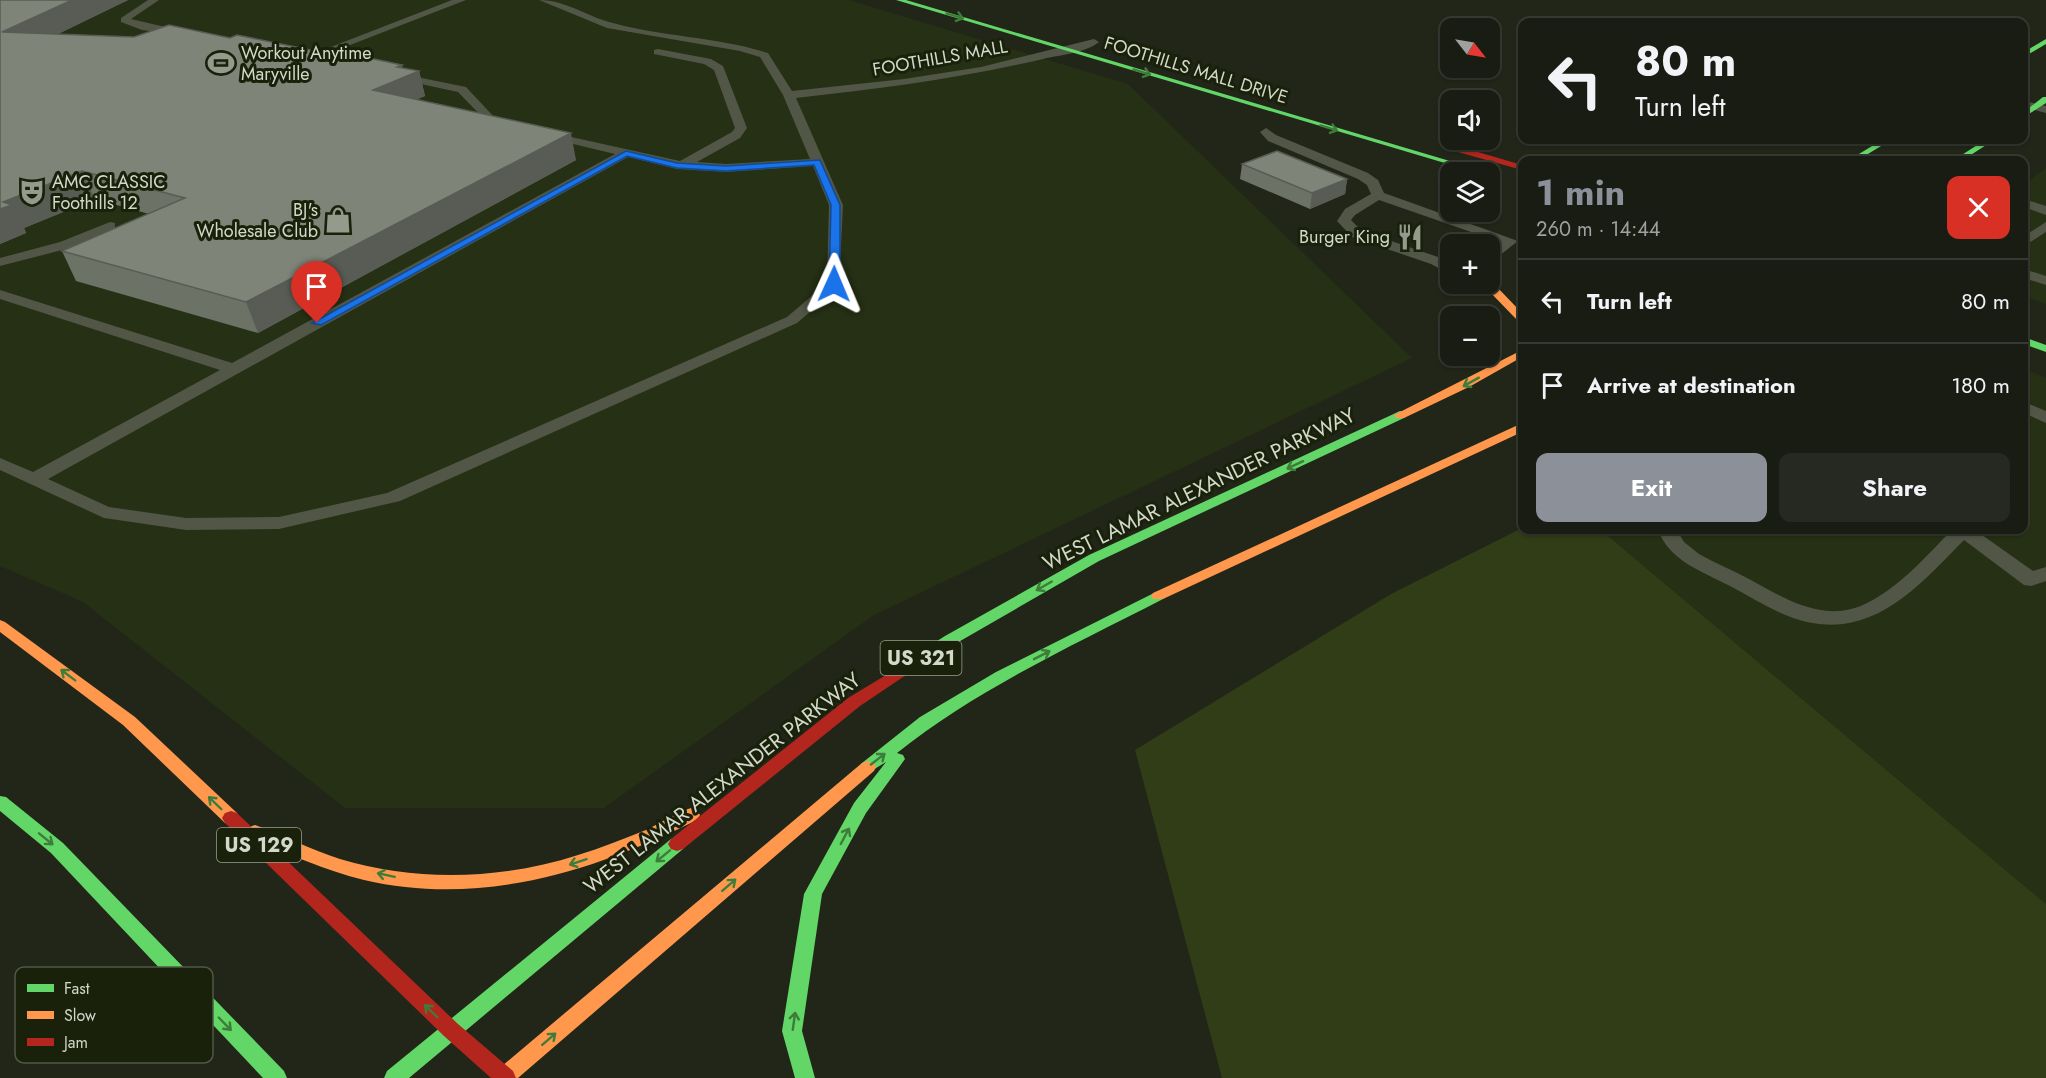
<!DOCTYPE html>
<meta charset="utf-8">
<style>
:root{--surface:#191c13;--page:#262921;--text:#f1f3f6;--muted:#9fa1a0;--line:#373a33;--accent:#8c9099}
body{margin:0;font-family:Jost,sans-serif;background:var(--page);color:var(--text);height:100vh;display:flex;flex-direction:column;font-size:22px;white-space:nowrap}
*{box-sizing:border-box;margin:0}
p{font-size:20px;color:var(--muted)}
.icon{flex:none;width:33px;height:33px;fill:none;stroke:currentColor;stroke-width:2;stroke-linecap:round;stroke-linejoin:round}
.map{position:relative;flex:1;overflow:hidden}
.drawer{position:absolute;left:1518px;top:156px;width:510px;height:378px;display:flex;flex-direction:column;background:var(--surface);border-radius:12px;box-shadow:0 2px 4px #0004,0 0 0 2px var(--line)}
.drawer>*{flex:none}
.banner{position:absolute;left:1518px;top:18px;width:510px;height:126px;border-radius:12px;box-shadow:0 2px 4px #0004,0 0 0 2px var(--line);background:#191c13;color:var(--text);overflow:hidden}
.needle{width:39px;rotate:121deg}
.fabs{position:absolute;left:1440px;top:18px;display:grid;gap:12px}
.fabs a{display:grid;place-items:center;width:60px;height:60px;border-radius:12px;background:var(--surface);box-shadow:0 2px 4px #0004,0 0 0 2px var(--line);font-size:30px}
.pin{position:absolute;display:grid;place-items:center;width:51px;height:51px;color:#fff;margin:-62px -26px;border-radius:50% 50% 50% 0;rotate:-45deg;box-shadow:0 0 6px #0007}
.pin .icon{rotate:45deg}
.me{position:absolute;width:66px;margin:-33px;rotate:1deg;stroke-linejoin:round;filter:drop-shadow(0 0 4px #0008)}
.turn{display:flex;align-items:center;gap:21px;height:126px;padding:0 18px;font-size:27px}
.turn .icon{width:78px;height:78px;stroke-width:2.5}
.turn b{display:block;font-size:42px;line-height:51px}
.round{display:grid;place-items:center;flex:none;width:63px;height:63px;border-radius:12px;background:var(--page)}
.headline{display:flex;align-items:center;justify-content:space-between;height:102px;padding:0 18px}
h1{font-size:36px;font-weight:700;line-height:45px;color:var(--accent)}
.cta{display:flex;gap:12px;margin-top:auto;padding:12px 18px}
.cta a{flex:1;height:69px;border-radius:12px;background:var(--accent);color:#fff;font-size:24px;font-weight:700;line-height:69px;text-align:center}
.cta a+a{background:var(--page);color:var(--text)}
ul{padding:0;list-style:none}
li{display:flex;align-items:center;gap:18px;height:84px;padding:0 18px;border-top:2px solid var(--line)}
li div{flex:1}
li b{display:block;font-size:22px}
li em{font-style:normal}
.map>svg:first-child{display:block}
.built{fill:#253014}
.green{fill:#303d16}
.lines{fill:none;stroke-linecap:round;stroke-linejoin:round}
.lane{fill:#515646;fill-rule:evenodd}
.fast{fill:#63d668;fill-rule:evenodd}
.slow{fill:#ff974d;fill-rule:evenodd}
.jam{fill:#b3261e;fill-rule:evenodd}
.wall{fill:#6d7267}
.shaded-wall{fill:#595c54}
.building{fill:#7f8478;stroke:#595c54;stroke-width:1.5}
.oneway{stroke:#3e7c39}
.route{fill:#1a73e8;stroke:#114b97;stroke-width:1.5}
.labels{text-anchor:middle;stroke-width:6;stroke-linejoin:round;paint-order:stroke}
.far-poi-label{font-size:18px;fill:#d2d8ca;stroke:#19210a;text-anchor:start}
.far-street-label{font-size:18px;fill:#d2d8ca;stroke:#19210a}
.shield{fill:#19210a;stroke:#9aa190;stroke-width:1.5}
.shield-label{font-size:20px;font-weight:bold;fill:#d2d8ca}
.street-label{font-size:21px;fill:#d2d8ca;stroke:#19210a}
.key{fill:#19210a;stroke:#505844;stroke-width:1.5}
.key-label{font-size:16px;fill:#d2d8ca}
</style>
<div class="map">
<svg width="2046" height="1078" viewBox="0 0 2046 1078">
<rect width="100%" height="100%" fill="#212619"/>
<!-- built -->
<path class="built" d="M0 0H849L1128 84 1412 358 874 615 604 808H345L83 602 0 566Z
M2046 168V304L2024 296V185Z
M2024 369 2046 378V904L1601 530H2024Z"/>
<!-- green -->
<path class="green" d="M1522 528 1601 530 2046 904V1078H1222L1135 750 1391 594Z"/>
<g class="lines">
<!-- lane -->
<path class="lane" d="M148 0H159L131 19 187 32V36L142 30 121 22V18Z
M452 0H466L314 59 305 57Z
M539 0C566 0 588 17 613 23 664 37 718 37 768 53L792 91 904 79 981 67 1094 39 1099 42C1087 52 1062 55 1047 58 964 78 880 89 796 98L843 205 839 287 797 323 400 501 279 529 186 530 104 518 0 470V458L33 472 220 370 0 299V290L232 363 615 154 544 137V131L680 161 732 132 735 128 714 70 704 64 654 54V50L658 49 711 59 723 66 747 128 740 138 697 162 726 164 810 159 783 95 760 57 740 51 607 28ZM628 157 677 169 726 172 813 166 829 205 827 283 787 317 387 493 279 517 186 518 109 507 48 479Z
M397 73 466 87 496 119 514 125 508 129 488 123 458 92 393 78V74Z
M2024 101 2046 106V113L2024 107Z
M1266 128 1276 135 1368 173 1378 180 1384 193 1518 241 1495 259 1490 260V250L1500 242 1379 200 1355 215 1351 220 1362 231 1441 258 1450 264V274L1431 264 1352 237 1337 221 1345 209 1371 194 1367 185 1358 179 1268 141 1260 132Z
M2024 199 2046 206V215L2024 207Z
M110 222 115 223V229L70 248 0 266V258L60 242Z
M2046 222V232L2024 246V236Z
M2024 269 2046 276V285L2024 278Z
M2024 402 2046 411V423L2024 413Z
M1658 530H1677L1684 542 1699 554C1715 563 1732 570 1749 579 1787 600 1826 625 1869 602 1902 585 1927 555 1952 530H1975L2033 571 2046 567V581L2031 586 2024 585 1964 540C1916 589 1869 644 1793 618 1770 610 1750 596 1728 585 1701 571 1670 561 1658 530Z"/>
<!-- fast -->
<path class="fast" d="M896 0H906L1487 172H1475Z
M2046 39V44L2024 57V52Z
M2043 97H2046V103L2024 117V112Z
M1882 140H1891L1858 160H1849Z
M1985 140H1994L1963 160H1954Z
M2024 337 2046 345V352L2024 344Z
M1400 411 1404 412 1406 415 1404 418 1099 561 955 644 906 675H896L893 671 896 667 945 636 1089 555Z
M1158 591 1165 596 1163 599C1072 646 977 689 897 753L903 755 905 759 866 813 822 894 802 1031 815 1078H795L782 1031 804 894 854 803 886 762 868 773 862 771 860 767 862 763 920 717 996 672Z
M0 796 6 797 63 843 284 1071 287 1078H263L51 853 0 811Z
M677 837 683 839 686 844 683 849 409 1078H384L387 1071 671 839Z"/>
<!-- slow -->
<path class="slow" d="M1492 285 1496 286 1522 313V322L1518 321 1488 290V286Z
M1522 350V357L1469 387 1404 418H1396L1394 415Z
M1518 425H1522V432L1163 599H1153L1151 596 1153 593Z
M0 620 5 622 135 717 237 813 240 818 237 823 231 825 225 823 123 725 0 632Z
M868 761 874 763 876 767 874 771 518 1078H493L496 1071 862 763Z
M691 808 697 810 700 815 697 820C593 872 480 907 364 880 324 870 286 853 249 837L246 832 249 827 255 825C284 835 311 850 340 859 416 882 501 880 578 855 601 848 623 839 646 830 661 823 675 813 691 808Z"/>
<!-- jam -->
<path class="jam" d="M1461 147 1522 165V170L1458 152V148Z
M901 666 906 667 909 671 906 675 860 706 683 849 677 851 671 849 668 844 671 839 848 698Z
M231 811 237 813 458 1024 513 1071 516 1078H491L444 1036 225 823 222 818 225 813Z"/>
</g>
<!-- wall -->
<path class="wall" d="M0 0H128L58 34 134 37 230 38 419 71 425 96 417 99 576 160 258 333 76 281 62 251 149 214 95 199 24 228 26 233 0 244Z
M1242 164 1347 179 1345 194 1310 209 1240 179Z"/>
<!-- shaded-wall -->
<path class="shaded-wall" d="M72 0H128L13 56 2 32Z
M402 65 405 76 419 71 425 96 381 115 373 90 397 67Z
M571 133 576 160 258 333 246 302Z
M82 171 95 199 24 228 26 233 0 244V209L3 202Z
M1347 179 1345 194 1310 209 1312 193Z"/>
<!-- building -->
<path class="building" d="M0 0H72L2 32 134 37 169 25 230 38 237 35 345 57 351 54 402 65 397 67 419 71 373 90 571 133 246 302 62 251 185 198 82 171 3 202 12 205 0 209Z
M1277 151 1347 179 1312 193 1242 164Z"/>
<!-- one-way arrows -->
<defs><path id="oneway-shaft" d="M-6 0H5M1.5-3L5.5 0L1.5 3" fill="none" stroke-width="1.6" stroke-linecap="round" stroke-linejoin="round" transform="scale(1.5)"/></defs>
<g class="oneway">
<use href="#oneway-shaft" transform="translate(955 16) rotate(17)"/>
<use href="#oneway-shaft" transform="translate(1142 72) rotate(17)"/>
<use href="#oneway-shaft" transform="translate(1329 128) rotate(17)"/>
<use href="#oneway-shaft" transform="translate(1471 382) rotate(151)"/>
<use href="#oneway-shaft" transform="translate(1295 465) rotate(155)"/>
<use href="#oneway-shaft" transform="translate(1044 586) rotate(150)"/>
<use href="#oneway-shaft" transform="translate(1042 655) rotate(-27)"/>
<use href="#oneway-shaft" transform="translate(68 675) rotate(-143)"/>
<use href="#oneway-shaft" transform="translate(878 759) rotate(-38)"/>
<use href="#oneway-shaft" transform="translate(215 803) rotate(-136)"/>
<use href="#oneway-shaft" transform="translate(845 836) rotate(-62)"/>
<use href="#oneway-shaft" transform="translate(46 839) rotate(39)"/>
<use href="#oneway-shaft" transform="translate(663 856) rotate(141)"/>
<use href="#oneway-shaft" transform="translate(578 862) rotate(162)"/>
<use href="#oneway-shaft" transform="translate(386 875) rotate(-168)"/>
<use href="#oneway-shaft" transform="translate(729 885) rotate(-41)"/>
<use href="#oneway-shaft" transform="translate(431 1011) rotate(-136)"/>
<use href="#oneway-shaft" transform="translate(794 1021) rotate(-82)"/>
<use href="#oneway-shaft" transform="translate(225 1024) rotate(46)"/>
<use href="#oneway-shaft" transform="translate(549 1039) rotate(-41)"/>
</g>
<!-- route -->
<path class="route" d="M626 151 677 163 726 166 820 160 840 205V284L834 288 829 284 831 205 814 165 726 171 677 168 627 156 321 325 312 323Z"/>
<!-- icons -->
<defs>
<g id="stadium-bare" transform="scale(2.07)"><path d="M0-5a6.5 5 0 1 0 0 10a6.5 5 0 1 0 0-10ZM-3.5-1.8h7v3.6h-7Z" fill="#949a8c" stroke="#19210a" stroke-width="2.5" paint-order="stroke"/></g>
<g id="theatre-bare" transform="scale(2.07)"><path d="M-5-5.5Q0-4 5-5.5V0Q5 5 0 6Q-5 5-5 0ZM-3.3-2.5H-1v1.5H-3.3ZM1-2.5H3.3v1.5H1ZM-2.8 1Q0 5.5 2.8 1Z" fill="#949a8c" stroke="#19210a" stroke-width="2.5" paint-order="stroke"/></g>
<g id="shop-bare" transform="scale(2.07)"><path d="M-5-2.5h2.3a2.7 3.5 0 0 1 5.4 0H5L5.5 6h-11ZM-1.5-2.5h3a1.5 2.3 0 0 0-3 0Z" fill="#949a8c" stroke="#19210a" stroke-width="2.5" paint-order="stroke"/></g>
<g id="restaurant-bare" transform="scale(2.07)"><path d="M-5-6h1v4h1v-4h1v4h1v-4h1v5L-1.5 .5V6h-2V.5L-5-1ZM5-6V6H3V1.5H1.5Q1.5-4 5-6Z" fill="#949a8c" stroke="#19210a" stroke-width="2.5" paint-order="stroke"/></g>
</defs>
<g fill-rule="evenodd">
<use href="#stadium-bare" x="221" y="63"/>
<use href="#theatre-bare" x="32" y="192"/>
<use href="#shop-bare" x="338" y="220"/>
<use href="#restaurant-bare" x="1410" y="237"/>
</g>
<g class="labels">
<!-- far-poi labels -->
<g class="far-poi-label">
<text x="241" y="59">Workout Anytime<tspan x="241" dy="21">Maryville</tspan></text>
<text x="52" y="188">AMC CLASSIC<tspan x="52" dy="21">Foothills 12</tspan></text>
<text x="318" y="216" text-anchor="end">BJ's<tspan x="318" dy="21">Wholesale Club</tspan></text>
<text x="1390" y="243" text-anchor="end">Burger King</text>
</g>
<!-- far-street labels -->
<g class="far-street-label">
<text transform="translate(940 58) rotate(-10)" y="6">FOOTHILLS MALL</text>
<text transform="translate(1196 70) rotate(17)" y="6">FOOTHILLS MALL DRIVE</text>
</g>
<!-- shield labels -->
<g class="shield">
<rect x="880.5" y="641" width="81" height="34" rx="4.5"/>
<rect x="217" y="828" width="84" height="34" rx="4.5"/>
</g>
<g class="shield-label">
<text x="921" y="665">US 321</text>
<text x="259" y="852">US 129</text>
</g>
<!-- street labels -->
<g class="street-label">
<text transform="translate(1199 489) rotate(-26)" y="7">WEST LAMAR ALEXANDER PARKWAY</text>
<text transform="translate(722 783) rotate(-38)" y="7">WEST LAMAR ALEXANDER PARKWAY</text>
</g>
</g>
<!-- legend -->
<rect x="15" y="967" width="198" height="96" rx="9" class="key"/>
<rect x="27" y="984" width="27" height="8" fill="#63d668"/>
<rect x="27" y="1011" width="27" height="8" fill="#ff974d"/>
<rect x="27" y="1038" width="27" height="8" fill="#b3261e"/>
<g class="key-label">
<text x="64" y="994">Fast</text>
<text x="64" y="1021">Slow</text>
<text x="64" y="1048">Jam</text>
</g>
</svg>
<div class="fabs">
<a><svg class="needle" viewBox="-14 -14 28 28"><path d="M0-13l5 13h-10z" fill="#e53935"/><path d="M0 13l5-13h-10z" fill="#9fa1a0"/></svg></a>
<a><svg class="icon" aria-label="sound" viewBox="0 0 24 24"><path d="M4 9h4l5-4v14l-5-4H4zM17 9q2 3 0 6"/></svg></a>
<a><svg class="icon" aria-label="layers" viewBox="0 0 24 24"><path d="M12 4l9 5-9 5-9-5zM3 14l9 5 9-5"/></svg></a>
<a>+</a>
<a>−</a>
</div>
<div class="pin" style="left:317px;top:323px;background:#d93025"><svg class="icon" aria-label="arrive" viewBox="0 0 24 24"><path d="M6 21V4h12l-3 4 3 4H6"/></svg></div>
<svg class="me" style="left:834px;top:284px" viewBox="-20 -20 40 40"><path d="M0-17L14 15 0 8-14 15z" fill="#1a73e8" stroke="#fff" stroke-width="4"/></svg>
<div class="banner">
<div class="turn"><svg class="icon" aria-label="left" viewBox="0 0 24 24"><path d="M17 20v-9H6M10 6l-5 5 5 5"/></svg><div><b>80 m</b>Turn left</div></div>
</div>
<section class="drawer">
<div class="headline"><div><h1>1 min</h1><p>260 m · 14:44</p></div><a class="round" style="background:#d93025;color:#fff"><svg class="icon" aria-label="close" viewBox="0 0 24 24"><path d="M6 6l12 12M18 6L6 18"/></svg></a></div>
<ul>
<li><svg class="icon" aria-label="left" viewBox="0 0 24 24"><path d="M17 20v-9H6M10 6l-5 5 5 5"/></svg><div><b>Turn left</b></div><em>80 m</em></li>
<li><svg class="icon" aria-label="arrive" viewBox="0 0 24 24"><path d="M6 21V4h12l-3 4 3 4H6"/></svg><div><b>Arrive at destination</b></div><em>180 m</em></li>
</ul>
<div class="cta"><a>Exit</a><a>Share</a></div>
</section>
</div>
